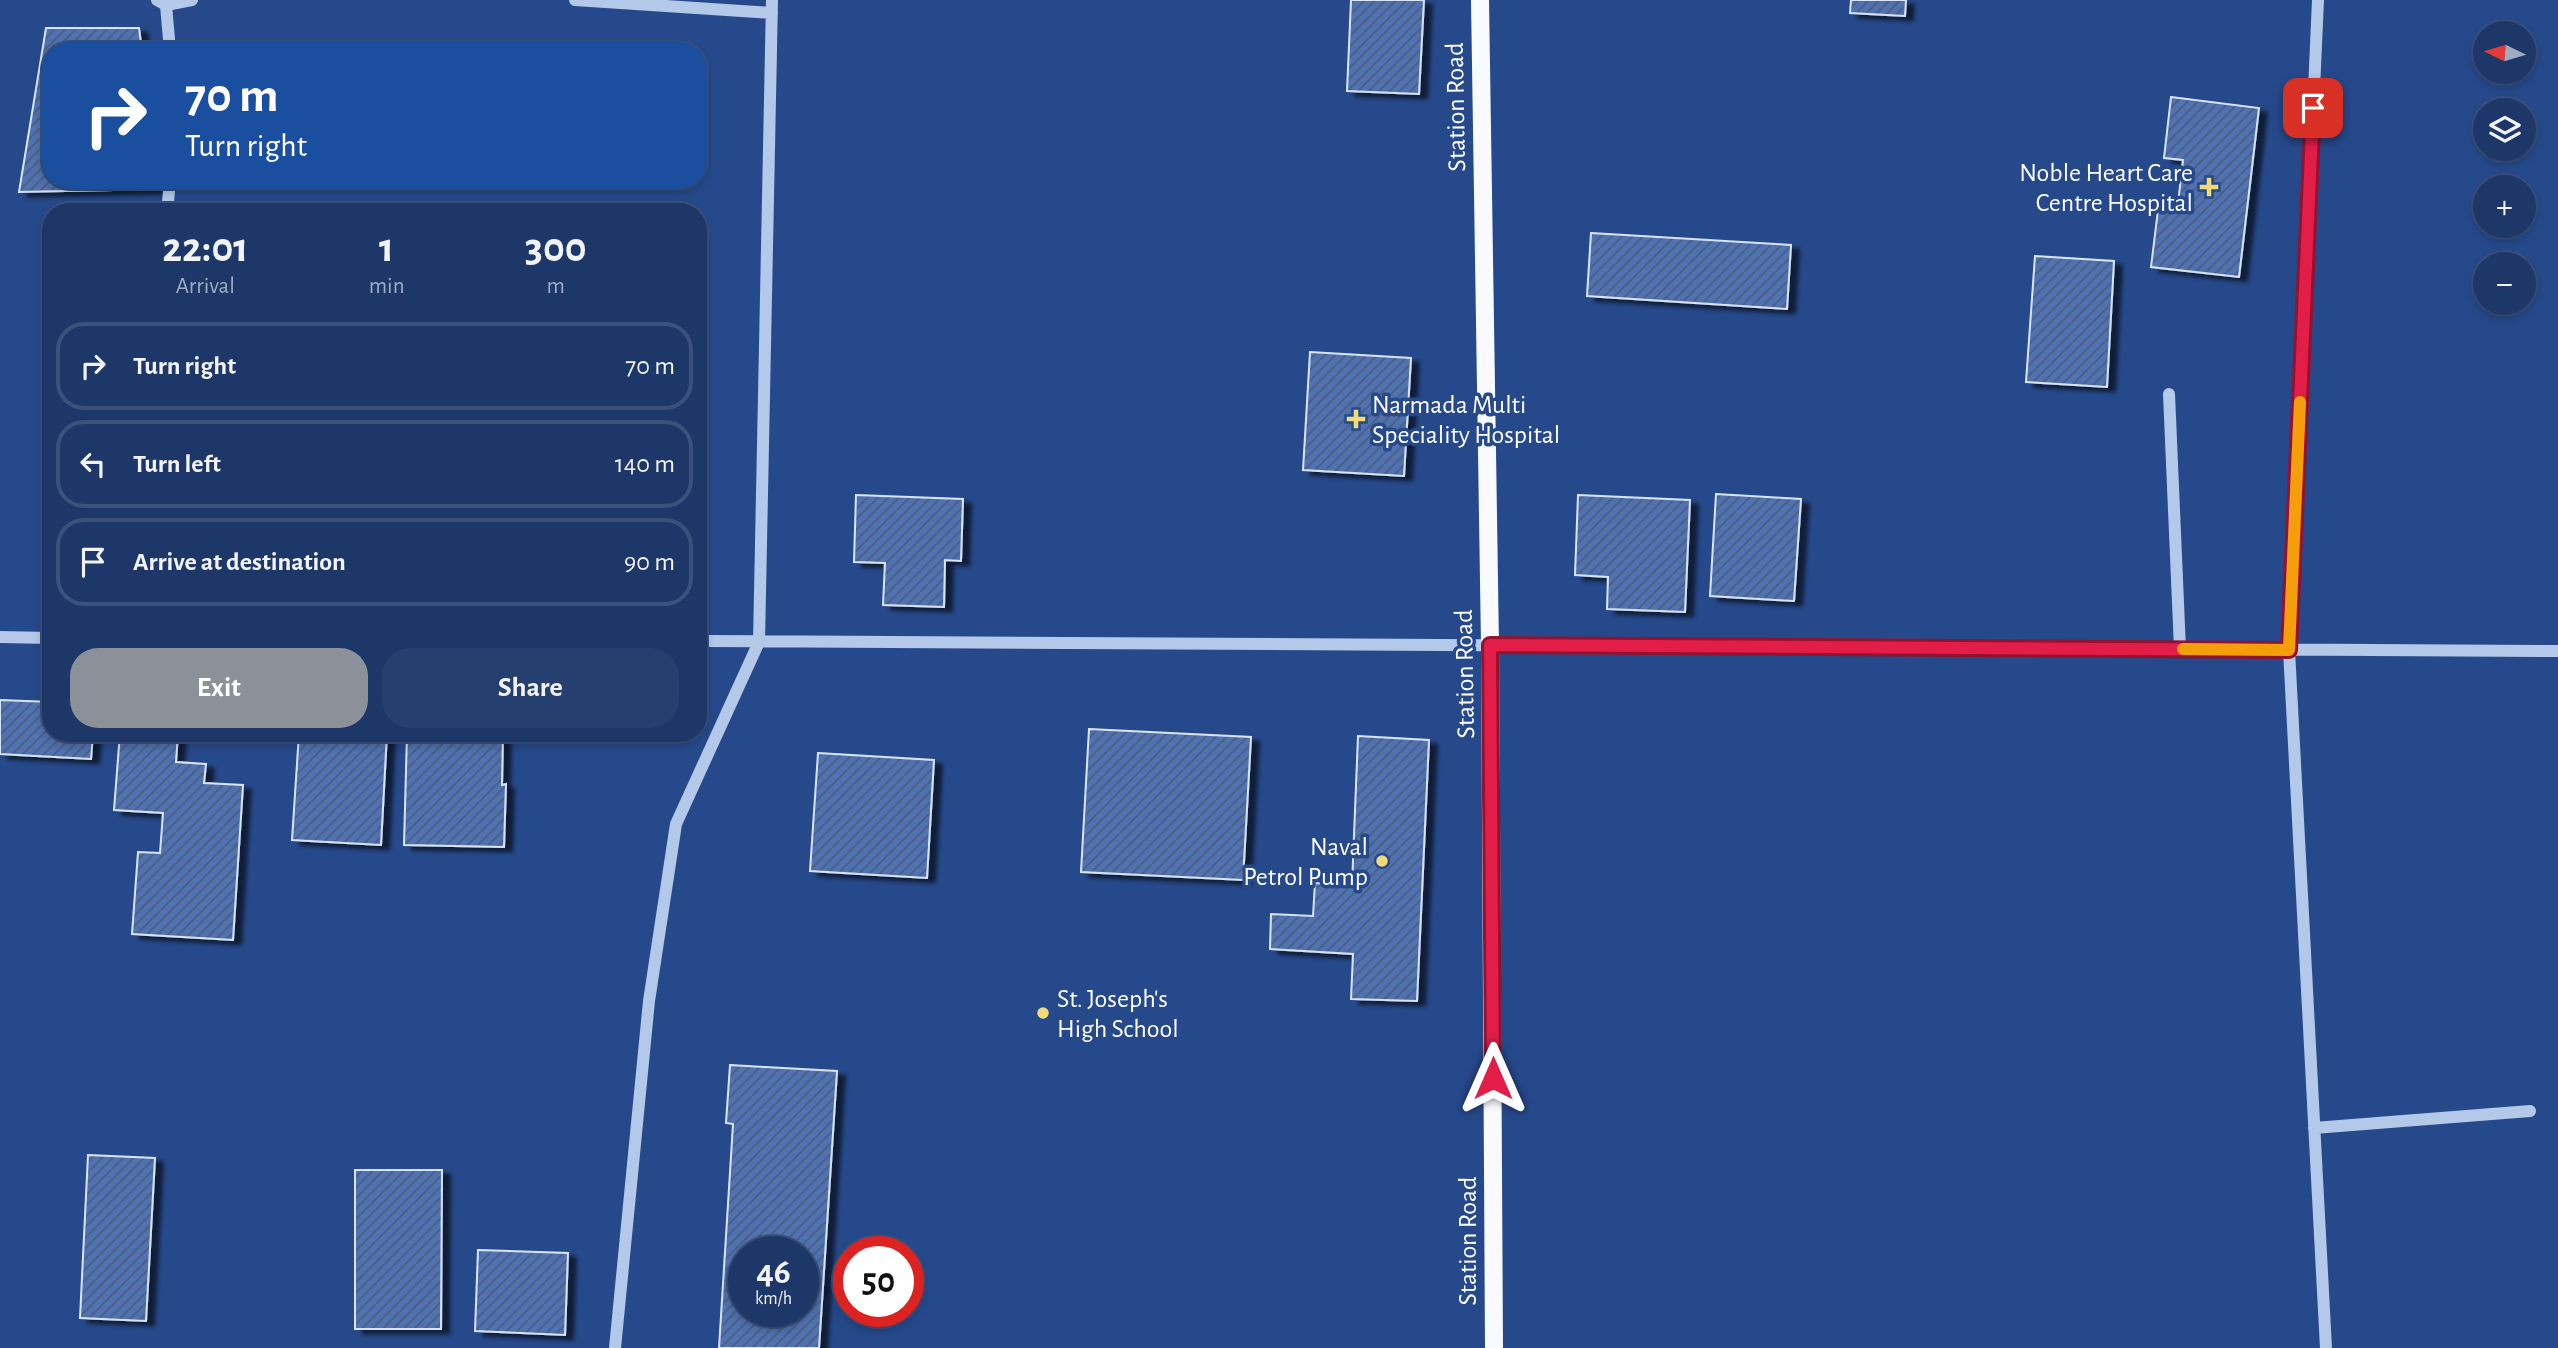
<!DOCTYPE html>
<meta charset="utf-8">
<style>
:root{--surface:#1c3768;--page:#253f6e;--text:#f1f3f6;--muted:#a0acc0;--line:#3a517c;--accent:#8c9099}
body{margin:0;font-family:"Alegreya Sans",sans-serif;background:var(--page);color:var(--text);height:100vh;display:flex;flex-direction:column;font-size:26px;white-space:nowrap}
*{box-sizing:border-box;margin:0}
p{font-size:23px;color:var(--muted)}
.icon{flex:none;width:38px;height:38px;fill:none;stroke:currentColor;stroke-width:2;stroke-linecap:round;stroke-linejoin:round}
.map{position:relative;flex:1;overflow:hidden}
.side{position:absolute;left:42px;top:203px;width:665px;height:539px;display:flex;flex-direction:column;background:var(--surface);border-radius:28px;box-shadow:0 4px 10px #0003,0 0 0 2px var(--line)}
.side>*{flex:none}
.top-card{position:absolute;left:42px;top:42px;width:665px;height:147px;border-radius:28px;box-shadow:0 4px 10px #0003,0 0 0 2px var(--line);background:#1a4fa0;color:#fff;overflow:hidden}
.needle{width:46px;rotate:275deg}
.fabs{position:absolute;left:2473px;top:21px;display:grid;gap:14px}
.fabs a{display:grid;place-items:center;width:63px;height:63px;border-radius:50%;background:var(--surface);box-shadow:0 4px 10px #0003,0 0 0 2px var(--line);font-size:35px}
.speed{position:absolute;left:728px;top:1236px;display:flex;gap:14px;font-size:35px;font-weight:700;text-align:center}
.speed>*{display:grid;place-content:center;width:91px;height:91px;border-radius:50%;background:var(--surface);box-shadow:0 4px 10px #0003,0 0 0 2px var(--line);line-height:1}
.speed small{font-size:18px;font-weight:400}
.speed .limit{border:10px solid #d22;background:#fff;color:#111}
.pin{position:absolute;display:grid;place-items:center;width:60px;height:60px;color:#fff;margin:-30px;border-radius:14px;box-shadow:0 4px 10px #0006}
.me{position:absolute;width:77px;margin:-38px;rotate:0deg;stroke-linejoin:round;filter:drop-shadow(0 0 5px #0008)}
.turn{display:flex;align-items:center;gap:24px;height:147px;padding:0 28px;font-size:32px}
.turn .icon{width:91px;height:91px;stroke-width:2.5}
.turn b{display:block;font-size:49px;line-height:60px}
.eta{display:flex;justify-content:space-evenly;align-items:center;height:119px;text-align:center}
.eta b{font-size:42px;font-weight:700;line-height:49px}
.action{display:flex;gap:14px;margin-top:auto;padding:14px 28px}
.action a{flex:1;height:80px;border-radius:28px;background:var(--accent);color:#fff;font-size:28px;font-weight:700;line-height:80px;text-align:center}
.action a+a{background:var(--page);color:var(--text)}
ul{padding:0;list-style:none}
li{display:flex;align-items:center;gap:21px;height:88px;margin:0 14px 10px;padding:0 14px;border:4px solid var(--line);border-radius:28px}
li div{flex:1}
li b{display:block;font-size:26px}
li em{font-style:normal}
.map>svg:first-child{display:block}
.building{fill:url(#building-hatch);stroke:#d9e4f8;stroke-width:2;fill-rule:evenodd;filter:url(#shadow)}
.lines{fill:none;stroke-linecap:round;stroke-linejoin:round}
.minor{stroke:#b4c8ea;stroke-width:12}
.major{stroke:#f8fafe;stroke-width:18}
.route-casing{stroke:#92132f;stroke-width:18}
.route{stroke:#e11d48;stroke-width:12}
.slow{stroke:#f59e0b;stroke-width:12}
.poi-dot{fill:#f3da79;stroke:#26498b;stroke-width:2.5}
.labels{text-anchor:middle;stroke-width:7;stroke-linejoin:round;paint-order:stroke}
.street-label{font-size:26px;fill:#fff;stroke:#26498b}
.poi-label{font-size:26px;fill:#fff;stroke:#26498b;text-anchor:end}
</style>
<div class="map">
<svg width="2558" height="1348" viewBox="0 0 2558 1348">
<defs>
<pattern id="building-hatch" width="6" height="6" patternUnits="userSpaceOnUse" patternTransform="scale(1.75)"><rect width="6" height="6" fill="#4f72b2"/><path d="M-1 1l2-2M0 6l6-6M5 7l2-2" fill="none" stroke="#4d5d7a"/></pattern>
<filter id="shadow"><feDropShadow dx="8" dy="4.5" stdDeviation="2" flood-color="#0009"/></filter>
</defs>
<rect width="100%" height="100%" fill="#26498b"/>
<!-- building -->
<path class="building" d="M1351 0H1424L1419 94 1347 91Z
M1851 0H1906L1905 16 1850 13Z
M46 28H139L142 51H51V180H158L159 189 19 192Z
M2171 97 2259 108 2239 277 2151 267 2158 210 2177 212 2183 160 2164 158Z
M1591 233 1791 245 1787 309 1587 296Z
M2035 256 2114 261 2107 387 2026 382Z
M1310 352 1411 358 1404 476 1303 470Z
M1716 494 1801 499 1794 601 1710 596Z
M856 495 963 499 961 561 945 560 944 607 883 605 885 563 854 562Z
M1578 495 1690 500 1685 612 1607 609 1608 577 1575 575Z
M0 700 51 702V733H93L91 759 0 754Z
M1089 729 1251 737 1243 880 1081 872Z
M120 733H178L176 762 206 764 204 783 243 785 233 940 132 934 138 852 160 853 163 813 114 810Z
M299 733H387L381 845 292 840Z
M407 733H503L502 785 506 784 504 847 404 845Z
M1358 736 1429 740 1417 1001 1351 999 1353 954 1270 949 1271 914 1313 916 1315 883 1352 885Z
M818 753 934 760 927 878 810 871Z
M730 1065 837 1071 819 1348H719L733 1124 726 1123ZM744 1251H803V1311H744Z
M88 1155 155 1158 146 1321 80 1318Z
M355 1170H442L441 1329H355Z
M478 1250 568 1253 565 1335 475 1331Z"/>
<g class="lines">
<!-- minor -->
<path class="minor" d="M157 0 166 5 170 51
M575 0 772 13
M2318 0 2289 650 2326 1348
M166 5 192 0
M168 202 170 180
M2169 394 2180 649
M0 637 51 638
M698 641 2558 651
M2314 1128 2530 1111
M615 1348 649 1001 676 824 759 642 772 0"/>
<!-- major -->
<path class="major" d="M1480 0 1490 645 1494 1348"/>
</g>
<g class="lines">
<!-- route casing -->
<g class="route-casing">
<path id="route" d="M1493 1078 1490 645 2289 650 2313 108"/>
</g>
<!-- route -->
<use href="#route" class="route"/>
<!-- slow -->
<path class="slow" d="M2183 649 2289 650 2300 402"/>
</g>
<!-- markers -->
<g class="poi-dot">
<path d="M2205.5 176.5h7v7h7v7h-7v7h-7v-7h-7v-7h7z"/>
<path d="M1352.5 408.5h7v7h7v7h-7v7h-7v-7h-7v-7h7z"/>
<circle cx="1382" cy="861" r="7"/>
<circle cx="1043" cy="1013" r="7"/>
</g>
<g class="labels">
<!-- street labels -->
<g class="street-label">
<text transform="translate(1455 107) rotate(-91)" y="9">Station Road</text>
<text transform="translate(1464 674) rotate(-91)" y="9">Station Road</text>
<text transform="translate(1467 1241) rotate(-90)" y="9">Station Road</text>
</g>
<!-- poi labels -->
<g class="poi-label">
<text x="2193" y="181">Noble Heart Care<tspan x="2193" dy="30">Centre Hospital</tspan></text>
<text x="1372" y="413" text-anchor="start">Narmada Multi<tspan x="1372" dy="30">Speciality Hospital</tspan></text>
<text x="1368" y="855">Naval<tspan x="1368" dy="30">Petrol Pump</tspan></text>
<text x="1057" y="1007" text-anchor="start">St. Joseph's<tspan x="1057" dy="30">High School</tspan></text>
</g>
</g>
</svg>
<div class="fabs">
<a><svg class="needle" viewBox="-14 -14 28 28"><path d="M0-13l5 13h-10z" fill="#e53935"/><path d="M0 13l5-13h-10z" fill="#a0acc0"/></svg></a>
<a><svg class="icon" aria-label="layers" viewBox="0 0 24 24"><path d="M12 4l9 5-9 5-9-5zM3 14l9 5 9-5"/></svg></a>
<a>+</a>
<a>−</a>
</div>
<div class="speed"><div>46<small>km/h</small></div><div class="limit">50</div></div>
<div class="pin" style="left:2313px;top:108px;background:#d93025"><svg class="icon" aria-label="arrive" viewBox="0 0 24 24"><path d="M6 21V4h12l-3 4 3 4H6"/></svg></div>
<svg class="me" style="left:1493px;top:1078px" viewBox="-20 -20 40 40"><path d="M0-17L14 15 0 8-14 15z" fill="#e11d48" stroke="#fff" stroke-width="4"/></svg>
<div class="top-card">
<div class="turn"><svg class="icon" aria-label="right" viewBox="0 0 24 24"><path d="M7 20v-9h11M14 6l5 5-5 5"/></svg><div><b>70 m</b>Turn right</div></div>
</div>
<section class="side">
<div class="eta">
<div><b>22:01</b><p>Arrival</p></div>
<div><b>1</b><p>min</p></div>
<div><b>300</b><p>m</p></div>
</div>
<ul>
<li><svg class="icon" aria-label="right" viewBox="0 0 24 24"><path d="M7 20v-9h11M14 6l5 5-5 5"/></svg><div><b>Turn right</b></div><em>70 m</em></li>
<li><svg class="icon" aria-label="left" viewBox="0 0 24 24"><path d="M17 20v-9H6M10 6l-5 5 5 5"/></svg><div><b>Turn left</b></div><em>140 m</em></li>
<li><svg class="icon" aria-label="arrive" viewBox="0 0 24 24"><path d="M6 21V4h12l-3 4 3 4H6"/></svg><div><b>Arrive at destination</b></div><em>90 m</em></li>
</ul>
<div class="action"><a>Exit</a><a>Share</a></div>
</section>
</div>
